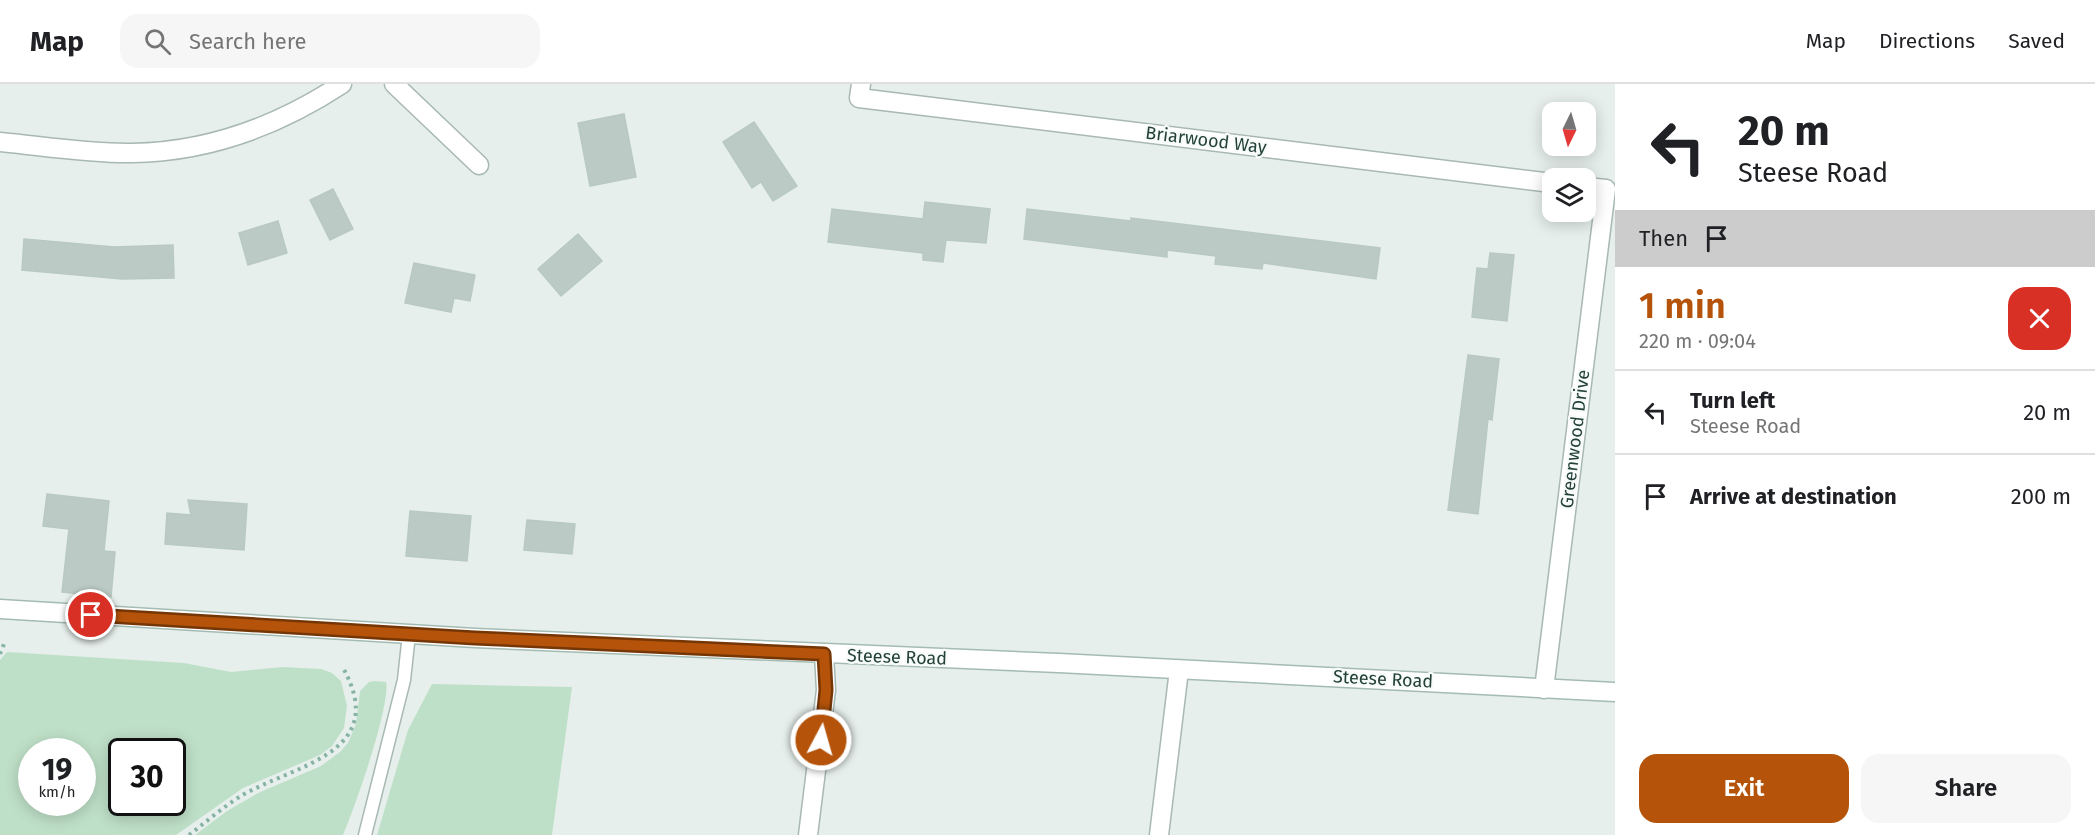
<!DOCTYPE html>
<meta charset="utf-8">
<style>
:root{--surface:#fff;--page:#f6f6f6;--text:#202124;--muted:#757577;--line:#e0e0e0;--accent:#b45309}
body{margin:0;font-family:"Fira Sans",sans-serif;background:var(--page);color:var(--text);height:100vh;display:flex;flex-direction:column;font-size:22px;white-space:nowrap}
*{box-sizing:border-box;margin:0}
p{font-size:20px;color:var(--muted)}
.icon{flex:none;width:33px;height:33px;fill:none;stroke:currentColor;stroke-width:2;stroke-linecap:round;stroke-linejoin:round}
.map{position:relative;flex:1;overflow:hidden}
.panel{display:flex;flex-direction:column;background:var(--surface);width:480px}
.panel>*{flex:none}
.top-card{background:#fff;color:var(--text);overflow:hidden}
.needle{width:39px;rotate:185deg}
.tools{position:absolute;left:1542px;top:18px;display:grid;gap:12px}
.tools a{display:grid;place-items:center;width:54px;height:54px;border-radius:12px;background:var(--surface);box-shadow:0 3px 15px #0003;font-size:30px}
.speed{position:absolute;left:18px;top:654px;display:flex;gap:12px;font-size:30px;font-weight:700;text-align:center}
.speed>*{display:grid;place-content:center;width:78px;height:78px;border-radius:50%;background:var(--surface);box-shadow:0 3px 15px #0003;line-height:1}
.speed small{font-size:15px;font-weight:400}
.speed .limit{border:3px solid #111;border-radius:9px;background:#fff;color:#111}
.pin{position:absolute;display:grid;place-items:center;width:51px;height:51px;color:#fff;margin:-26px;border:3px solid #fff;border-radius:50%;box-shadow:0 2px 6px #0007}
.me{position:absolute;width:66px;margin:-33px;rotate:6deg;stroke-linejoin:round;filter:drop-shadow(0 0 4px #0008)}
.turn{display:flex;align-items:center;gap:21px;height:126px;padding:0 24px;font-size:27px}
.turn .icon{width:78px;height:78px;stroke-width:2.5}
.turn b{display:block;font-size:42px;line-height:51px}
.then{display:flex;align-items:center;height:57px;padding:0 24px;background:#0003;gap:12px;font-size:22px}
.round{display:grid;place-items:center;flex:none;width:63px;height:63px;border-radius:18px;background:var(--page)}
.headline{display:flex;align-items:center;justify-content:space-between;height:102px;padding:0 24px}
h1{font-size:36px;font-weight:600;line-height:45px;color:var(--accent)}
.action{display:flex;gap:12px;margin-top:auto;padding:12px 24px}
.action a{flex:1;height:69px;border-radius:18px;background:var(--accent);color:#fff;font-size:24px;font-weight:600;line-height:69px;text-align:center}
.action a+a{background:var(--page);color:var(--text)}
ul{padding:0;list-style:none}
li{display:flex;align-items:center;gap:18px;height:84px;padding:0 24px;border-top:2px solid var(--line)}
li div{flex:1}
li b{display:block;font-size:22px}
li em{font-style:normal}
header{display:flex;align-items:center;gap:36px;box-sizing:border-box;height:84px;padding:0 30px;background:var(--surface);border-bottom:2px solid var(--line)}
header strong{font-size:28px}
nav{display:flex;gap:33px;margin-inline-start:auto;font-size:21px}
.search{width:420px;height:54px;background:var(--page);display:flex;align-items:center;gap:15px;box-sizing:border-box;padding:0 21px;border-radius:18px;color:var(--muted);font-size:22px}
main{display:flex;flex:1;min-height:0}
.map>svg:first-child{display:block}
.green{fill:#bfe0c8;fill-rule:evenodd}
.building{fill:#bbcac4;stroke:#b8c9c2;stroke-width:1.5}
.lines{fill:none;stroke-linecap:round;stroke-linejoin:round}
.lane-casing{stroke:#a8b8b2;stroke-width:15}
.street-casing{stroke:#a8b8b2;stroke-width:21}
.secondary-casing{stroke:#a4bbb3;stroke-width:21}
.path{stroke:#86b3a5;stroke-width:4;stroke-dasharray:3 4.5;stroke-linecap:butt}
.lane{stroke:#fff;stroke-width:12}
.street{stroke:#fff;stroke-width:18}
.secondary{stroke:#fff;stroke-width:18}
.route-casing{stroke:#753606;stroke-width:15}
.route{stroke:#b45309;stroke-width:10}
.labels{text-anchor:middle;stroke-width:4.5;stroke-linejoin:round;paint-order:stroke}
.street-label{font-size:18px;fill:#24423a;stroke:#f7fbf9}
</style>
<header>
<strong>Map</strong>
<div class="search"><svg class="icon" aria-label="search" viewBox="0 0 24 24"><circle cx="10" cy="10" r="6"/><path d="M15 15l6 6"/></svg>Search here</div>
<nav><a>Map</a><a>Directions</a><a>Saved</a></nav>
</header>
<main>
<div class="map">
<svg width="1615" height="751" viewBox="0 0 1615 751">
<rect width="100%" height="100%" fill="#e6efeb"/>
<!-- green -->
<path class="green" d="M7 568 184 579 231 588 282 583 321 585 332 589 341 597 347 622 344 644 332 662 320 671 243 704 176 751H0V576ZM32 668H82V718H32ZM122 668H172V718H122Z
M375 597 386 598C391 621 354 726 343 751H195L227 727 258 709 321 682 340 668 348 659 356 640 360 607 369 598Z
M432 600 572 603 552 751H377L408 646Z"/>
<!-- building -->
<path class="building" d="M624 30 636 93 590 102 578 39Z
M754 38 797 102 773 117 761 98 752 104 723 58Z
M333 105 353 145 330 156 310 116Z
M925 118 990 125 986 159 946 156 943 178 923 176V169L828 158 832 125 923 135Z
M1027 125 1131 137V134L1380 164 1376 195 1263 179 1262 185 1215 180 1216 172 1167 166V173L1024 155Z
M278 137 287 169 248 181 239 149Z
M578 150 602 177 561 212 538 185Z
M24 155 114 163 173 161 174 194 122 195 22 186Z
M1490 169 1514 171 1507 237 1472 233 1477 184 1488 185Z
M414 179 475 191 470 217 454 214 451 228 405 219Z
M1468 271 1499 275 1492 336 1488 335 1478 430 1448 426Z
M47 410 109 417 104 467 115 468 111 513 62 508 69 445 43 442Z
M188 416 247 420 244 466 165 460 167 429 191 431Z
M410 427 471 432 467 477 406 472Z
M527 436 575 440 572 470 524 466Z"/>
<g class="lines">
<!-- lane casing -->
<g class="lane-casing">
<path id="lane" d="M365 751 404 596 409 550"/>
</g>
<!-- street casing -->
<g class="street-casing">
<path id="street" d="M394 0 479 81
M861 0 859 14 1552 99
M0 58C42 62 92 70 132 69 210 68 278 42 342 0
M1544 605 1606 105 1586 103
M808 751 826 606 824 570
M1159 751 1179 586"/>
</g>
<!-- secondary casing -->
<g class="secondary-casing">
<path id="secondary" d="M0 525 475 554 1059 579 1615 608"/>
</g>
<!-- path -->
<path class="path" d="M0 570 4 560
M189 751C206 738 223 723 241 712 293 681 391 670 343 584"/>
<!-- lane -->
<use href="#lane" class="lane"/>
<!-- street -->
<use href="#street" class="street"/>
<!-- secondary -->
<use href="#secondary" class="secondary"/>
</g>
<g class="lines">
<!-- route casing -->
<g class="route-casing">
<path id="route" d="M91 531 475 554 824 570 826 606 821 656"/>
</g>
<!-- route -->
<use href="#route" class="route"/>
</g>
<g class="labels">
<!-- street labels -->
<g class="street-label">
<text transform="translate(1206 56) rotate(7)" y="6">Briarwood Way</text>
<text transform="translate(1575 355) rotate(-83)" y="6">Greenwood Drive</text>
<text transform="translate(897 573) rotate(2)" y="6">Steese Road</text>
<text transform="translate(1383 595) rotate(3)" y="6">Steese Road</text>
</g>
</g>
</svg>
<div class="tools">
<a><svg class="needle" viewBox="-14 -14 28 28"><path d="M0-13l5 13h-10z" fill="#e53935"/><path d="M0 13l5-13h-10z" fill="#757577"/></svg></a>
<a><svg class="icon" aria-label="layers" viewBox="0 0 24 24"><path d="M12 4l9 5-9 5-9-5zM3 14l9 5 9-5"/></svg></a>
</div>
<div class="speed"><div>19<small>km/h</small></div><div class="limit">30</div></div>
<div class="pin" style="left:91px;top:531px;background:#d93025"><svg class="icon" aria-label="arrive" viewBox="0 0 24 24"><path d="M6 21V4h12l-3 4 3 4H6"/></svg></div>
<svg class="me" style="left:821px;top:656px" viewBox="-20 -20 40 40"><circle r="17" fill="#b45309" stroke="#fff" stroke-width="3"/><path d="M0-11L8 9 0 5-8 9z" fill="#fff"/></svg>
</div>
<section class="panel">
<div class="top-card">
<div class="turn"><svg class="icon" aria-label="left" viewBox="0 0 24 24"><path d="M17 20v-9H6M10 6l-5 5 5 5"/></svg><div><b>20 m</b>Steese Road</div></div>
<div class="then">Then<svg class="icon" aria-label="arrive" viewBox="0 0 24 24"><path d="M6 21V4h12l-3 4 3 4H6"/></svg></div>
</div>
<div class="headline"><div><h1>1 min</h1><p>220 m · 09:04</p></div><a class="round" style="background:#d93025;color:#fff"><svg class="icon" aria-label="close" viewBox="0 0 24 24"><path d="M6 6l12 12M18 6L6 18"/></svg></a></div>
<ul>
<li><svg class="icon" aria-label="left" viewBox="0 0 24 24"><path d="M17 20v-9H6M10 6l-5 5 5 5"/></svg><div><b>Turn left</b><p>Steese Road</p></div><em>20 m</em></li>
<li><svg class="icon" aria-label="arrive" viewBox="0 0 24 24"><path d="M6 21V4h12l-3 4 3 4H6"/></svg><div><b>Arrive at destination</b></div><em>200 m</em></li>
</ul>
<div class="action"><a>Exit</a><a>Share</a></div>
</section>
</main>
